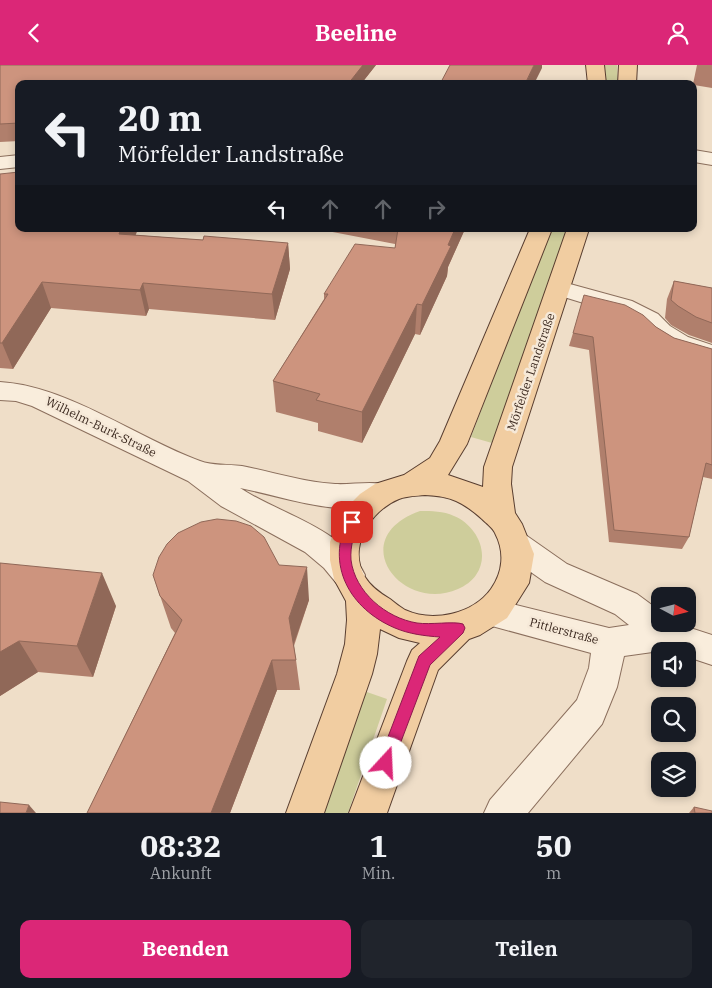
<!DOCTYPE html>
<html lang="de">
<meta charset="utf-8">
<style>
:root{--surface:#171b24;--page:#20242c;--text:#f1f3f6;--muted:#9ea1a6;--accent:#db2777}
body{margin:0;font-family:"IBM Plex Serif",serif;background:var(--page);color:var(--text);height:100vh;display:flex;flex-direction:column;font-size:19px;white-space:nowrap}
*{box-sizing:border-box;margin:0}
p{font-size:16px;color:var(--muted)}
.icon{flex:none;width:28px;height:28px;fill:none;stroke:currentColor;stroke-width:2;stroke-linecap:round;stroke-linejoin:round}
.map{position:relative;height:748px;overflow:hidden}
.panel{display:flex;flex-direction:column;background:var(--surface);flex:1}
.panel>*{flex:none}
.top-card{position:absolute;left:15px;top:15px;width:682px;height:152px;border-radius:10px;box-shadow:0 2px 8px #0003;background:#171b24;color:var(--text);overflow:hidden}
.needle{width:32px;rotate:97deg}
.buttons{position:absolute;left:651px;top:522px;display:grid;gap:10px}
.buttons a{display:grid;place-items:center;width:45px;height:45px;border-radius:10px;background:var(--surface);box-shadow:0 2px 8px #0003;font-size:25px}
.pin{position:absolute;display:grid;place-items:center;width:42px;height:42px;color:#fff;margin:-21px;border-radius:10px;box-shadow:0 2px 8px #0006}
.me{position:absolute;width:55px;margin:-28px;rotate:20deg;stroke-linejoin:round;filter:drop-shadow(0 0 4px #0008)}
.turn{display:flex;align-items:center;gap:18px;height:105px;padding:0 20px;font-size:22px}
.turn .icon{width:65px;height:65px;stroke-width:2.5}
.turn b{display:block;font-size:35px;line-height:42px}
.lanes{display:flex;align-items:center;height:48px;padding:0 20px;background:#0003;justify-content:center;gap:25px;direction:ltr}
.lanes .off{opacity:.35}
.eta{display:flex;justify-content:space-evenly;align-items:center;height:85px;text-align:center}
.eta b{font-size:30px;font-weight:700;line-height:35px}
.action{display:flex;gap:10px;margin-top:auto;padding:10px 20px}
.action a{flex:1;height:58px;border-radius:10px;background:var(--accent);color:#fff;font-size:20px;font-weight:700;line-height:58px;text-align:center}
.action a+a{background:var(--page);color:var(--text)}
header{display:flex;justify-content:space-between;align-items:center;height:65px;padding:0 20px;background:var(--accent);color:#fff;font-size:22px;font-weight:700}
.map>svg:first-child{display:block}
.green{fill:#cecd9b}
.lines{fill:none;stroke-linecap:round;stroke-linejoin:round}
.minor-casing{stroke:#8b6f5d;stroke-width:2}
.major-casing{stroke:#593e30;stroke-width:2}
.minor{fill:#f9eddc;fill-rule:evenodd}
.major{fill:#f1cda1;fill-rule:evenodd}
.wall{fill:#b07f6c}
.shaded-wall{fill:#906858}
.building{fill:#cd947e;stroke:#906858}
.route{fill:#db2777;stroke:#8e194d}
.labels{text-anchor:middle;stroke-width:5;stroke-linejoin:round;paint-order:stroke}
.street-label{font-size:12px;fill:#3c2a20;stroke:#f6e9d8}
</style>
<header><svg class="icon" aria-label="back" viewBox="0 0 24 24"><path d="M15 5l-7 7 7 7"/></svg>Beeline<svg class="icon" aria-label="person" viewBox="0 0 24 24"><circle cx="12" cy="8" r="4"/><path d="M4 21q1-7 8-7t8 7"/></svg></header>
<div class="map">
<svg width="712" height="748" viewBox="0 0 712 748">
<rect width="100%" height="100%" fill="#efdec8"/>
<!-- green -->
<path class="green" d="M601 0H617L618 19H604Z
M550 164H568L492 378 471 372Z
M420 446C432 446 443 446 454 451 476 460 491 488 476 510 472 516 465 521 458 524 401 549 344 473 420 446Z
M364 626 387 634 348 748H323Z"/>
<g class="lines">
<!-- minor casing -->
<g class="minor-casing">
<path id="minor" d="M694 85 712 88V100L694 97Z
M19 90V102L0 104V92Z
M559 216 632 236 658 249 670 261 688 272 712 280V298L670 284 652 273 640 261 616 248 551 228 547 223 551 218Z
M0 317C68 321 137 373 200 396 212 401 228 399 242 401 273 407 303 417 335 419 353 420 374 415 391 421L396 429 391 437C341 454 289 433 240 423 281 450 342 462 365 510L360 520 349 523 338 520 324 503 305 487 221 441 188 416 32 341 16 336 0 335Z
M516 467 527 471 567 499 637 529 660 546V559H678L712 570V600L688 592V586L667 585 624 591 617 622 602 659 528 748H484L490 735 577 635 589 603 591 588 481 558 476 548 481 538 492 534 609 563 629 560 615 549 545 517 505 489 501 480 505 471Z"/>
</g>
<!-- major casing -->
<g class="major-casing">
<path id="major" d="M586 0H604L606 19H588Z
M619 0H637L636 19H618Z
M530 164H552L467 379 448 410 483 422 484 402 567 164H589L512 402 511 419 515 448 522 459 534 489 529 518 507 553 480 570 469 574 438 605 387 748H349L407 596 412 585 420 578 399 573 380 564 377 589 372 609 324 748H286L337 609 345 579 347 555 346 536 334 514 330 495V477L335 463 348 441 360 429 375 419 404 410 430 393 440 376ZM425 430C451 431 463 437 482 454 486 458 493 463 495 468 505 487 503 507 491 524 473 549 433 558 405 545 400 542 395 538 390 534 380 528 371 522 365 512 347 482 371 445 399 434 407 431 416 431 425 430Z"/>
</g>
<!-- minor -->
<use href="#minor" class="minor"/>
<!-- major -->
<use href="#major" class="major"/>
</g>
<!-- wall -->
<path class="wall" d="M0 0H376L361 19H19V76L0 77Z
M697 0H712V23L694 20V19H693Z
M0 109 135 170 203 175 288 178 290 204 275 255 149 244 146 251 51 243 13 304 0 303Z
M317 164H465L448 202 447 211 420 270 415 269 362 378 318 366V358L276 347 273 316 324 234V229L395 183V179Z
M674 216 712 223V278L689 270 671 260 665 253 667 234Z
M656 262 674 273 712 284V414L703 412 689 472 682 484 609 477 589 285 569 281 573 268Z
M0 498 116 541 93 612 38 607 0 631Z
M279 500 309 535 294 581 296 595 300 625H277L230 748H87L175 568 171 563 153 510Z
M694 742 712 748H689Z"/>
<!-- shaded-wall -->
<path class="shaded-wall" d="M363 0H376L361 19H348Z
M534 0H542V3L534 19H525Z
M121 164H138L126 195 119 169Z
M455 164H465L448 202 447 211 420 270 422 240Z
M288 178 290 204 275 255 272 229Z
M42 217 51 243 13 304 2 278Z
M143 218 149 244 146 251 140 225Z
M417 239 415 269 362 378V347Z
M307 502 309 535 292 584 289 553Z
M102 508 116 541 93 612 77 581Z
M19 576 38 607 0 631V587Z
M272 595 277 625 230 748H211Z
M29 740 36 748H26Z"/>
<!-- building -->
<path class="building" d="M0 0H363L348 19H19V58L0 59Z
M450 0H534L525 19H440Z
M19 107V164H121L119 169 203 175 204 171 288 178 272 229 143 218 140 225 42 217 2 278H0V109Z
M398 164H455L448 180 451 181 422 240 417 239 362 347 316 335 320 329 273 316 328 229H324L355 179 395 183Z
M674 216 712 223V258L696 252 678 241 671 235Z
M584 230 625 240 643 250 656 262 674 273 712 284V400L706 398 689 472 614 465 593 272 573 268Z
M217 454 236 456 251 461 264 472 279 500 307 502 289 553 296 595H272L211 748H87L182 555 160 531 153 510 159 492 167 479 178 468 201 457Z
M0 498 102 508 77 581 19 576 0 587Z
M0 737 29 740 26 748H0Z
M694 742 712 746V748H695Z"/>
<!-- route -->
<path class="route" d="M352 452 357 454 359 457C354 469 350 481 351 495 355 527 386 553 417 558 430 560 454 556 463 559L465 563 463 568 430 600 391 703 386 705 380 703 378 698 417 596 419 591 440 572C425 571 409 569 395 563 350 544 325 500 348 454Z"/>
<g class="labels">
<!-- street labels -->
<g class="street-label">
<text transform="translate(531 307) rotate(-71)" y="4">Mörfelder Landstraße</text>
<text transform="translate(101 362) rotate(26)" y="4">Wilhelm-Burk-Straße</text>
<text transform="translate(564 566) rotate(15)" y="4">Pittlerstraße</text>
</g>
</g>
</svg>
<div class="buttons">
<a><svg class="needle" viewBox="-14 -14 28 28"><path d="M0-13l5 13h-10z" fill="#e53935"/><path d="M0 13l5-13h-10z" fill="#9ea1a6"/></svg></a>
<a><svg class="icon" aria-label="sound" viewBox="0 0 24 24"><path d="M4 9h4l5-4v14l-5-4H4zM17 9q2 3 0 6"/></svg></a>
<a><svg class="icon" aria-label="search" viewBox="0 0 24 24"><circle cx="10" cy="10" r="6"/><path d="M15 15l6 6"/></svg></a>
<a><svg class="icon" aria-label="layers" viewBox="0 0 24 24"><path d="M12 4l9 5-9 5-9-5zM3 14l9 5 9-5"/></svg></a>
</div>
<div class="pin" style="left:352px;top:457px;background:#d93025"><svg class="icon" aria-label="arrive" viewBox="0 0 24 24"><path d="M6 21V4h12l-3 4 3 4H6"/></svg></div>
<svg class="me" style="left:386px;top:698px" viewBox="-20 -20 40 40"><circle r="19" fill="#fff"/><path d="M0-13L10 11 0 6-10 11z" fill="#db2777"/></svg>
<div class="top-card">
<div class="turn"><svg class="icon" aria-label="left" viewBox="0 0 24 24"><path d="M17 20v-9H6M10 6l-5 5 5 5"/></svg><div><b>20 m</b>Mörfelder Landstraße</div></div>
<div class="lanes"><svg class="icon" aria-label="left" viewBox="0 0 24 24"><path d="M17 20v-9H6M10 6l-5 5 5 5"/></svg><svg class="icon off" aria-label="ahead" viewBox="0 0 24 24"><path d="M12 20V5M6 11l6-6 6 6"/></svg><svg class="icon off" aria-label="ahead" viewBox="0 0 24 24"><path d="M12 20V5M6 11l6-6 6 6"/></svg><svg class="icon off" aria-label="right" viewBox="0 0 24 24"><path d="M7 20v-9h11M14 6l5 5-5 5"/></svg></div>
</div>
</div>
<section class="panel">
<div class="eta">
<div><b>08:32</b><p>Ankunft</p></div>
<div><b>1</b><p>Min.</p></div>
<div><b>50</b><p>m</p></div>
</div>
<div class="action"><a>Beenden</a><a>Teilen</a></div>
</section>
